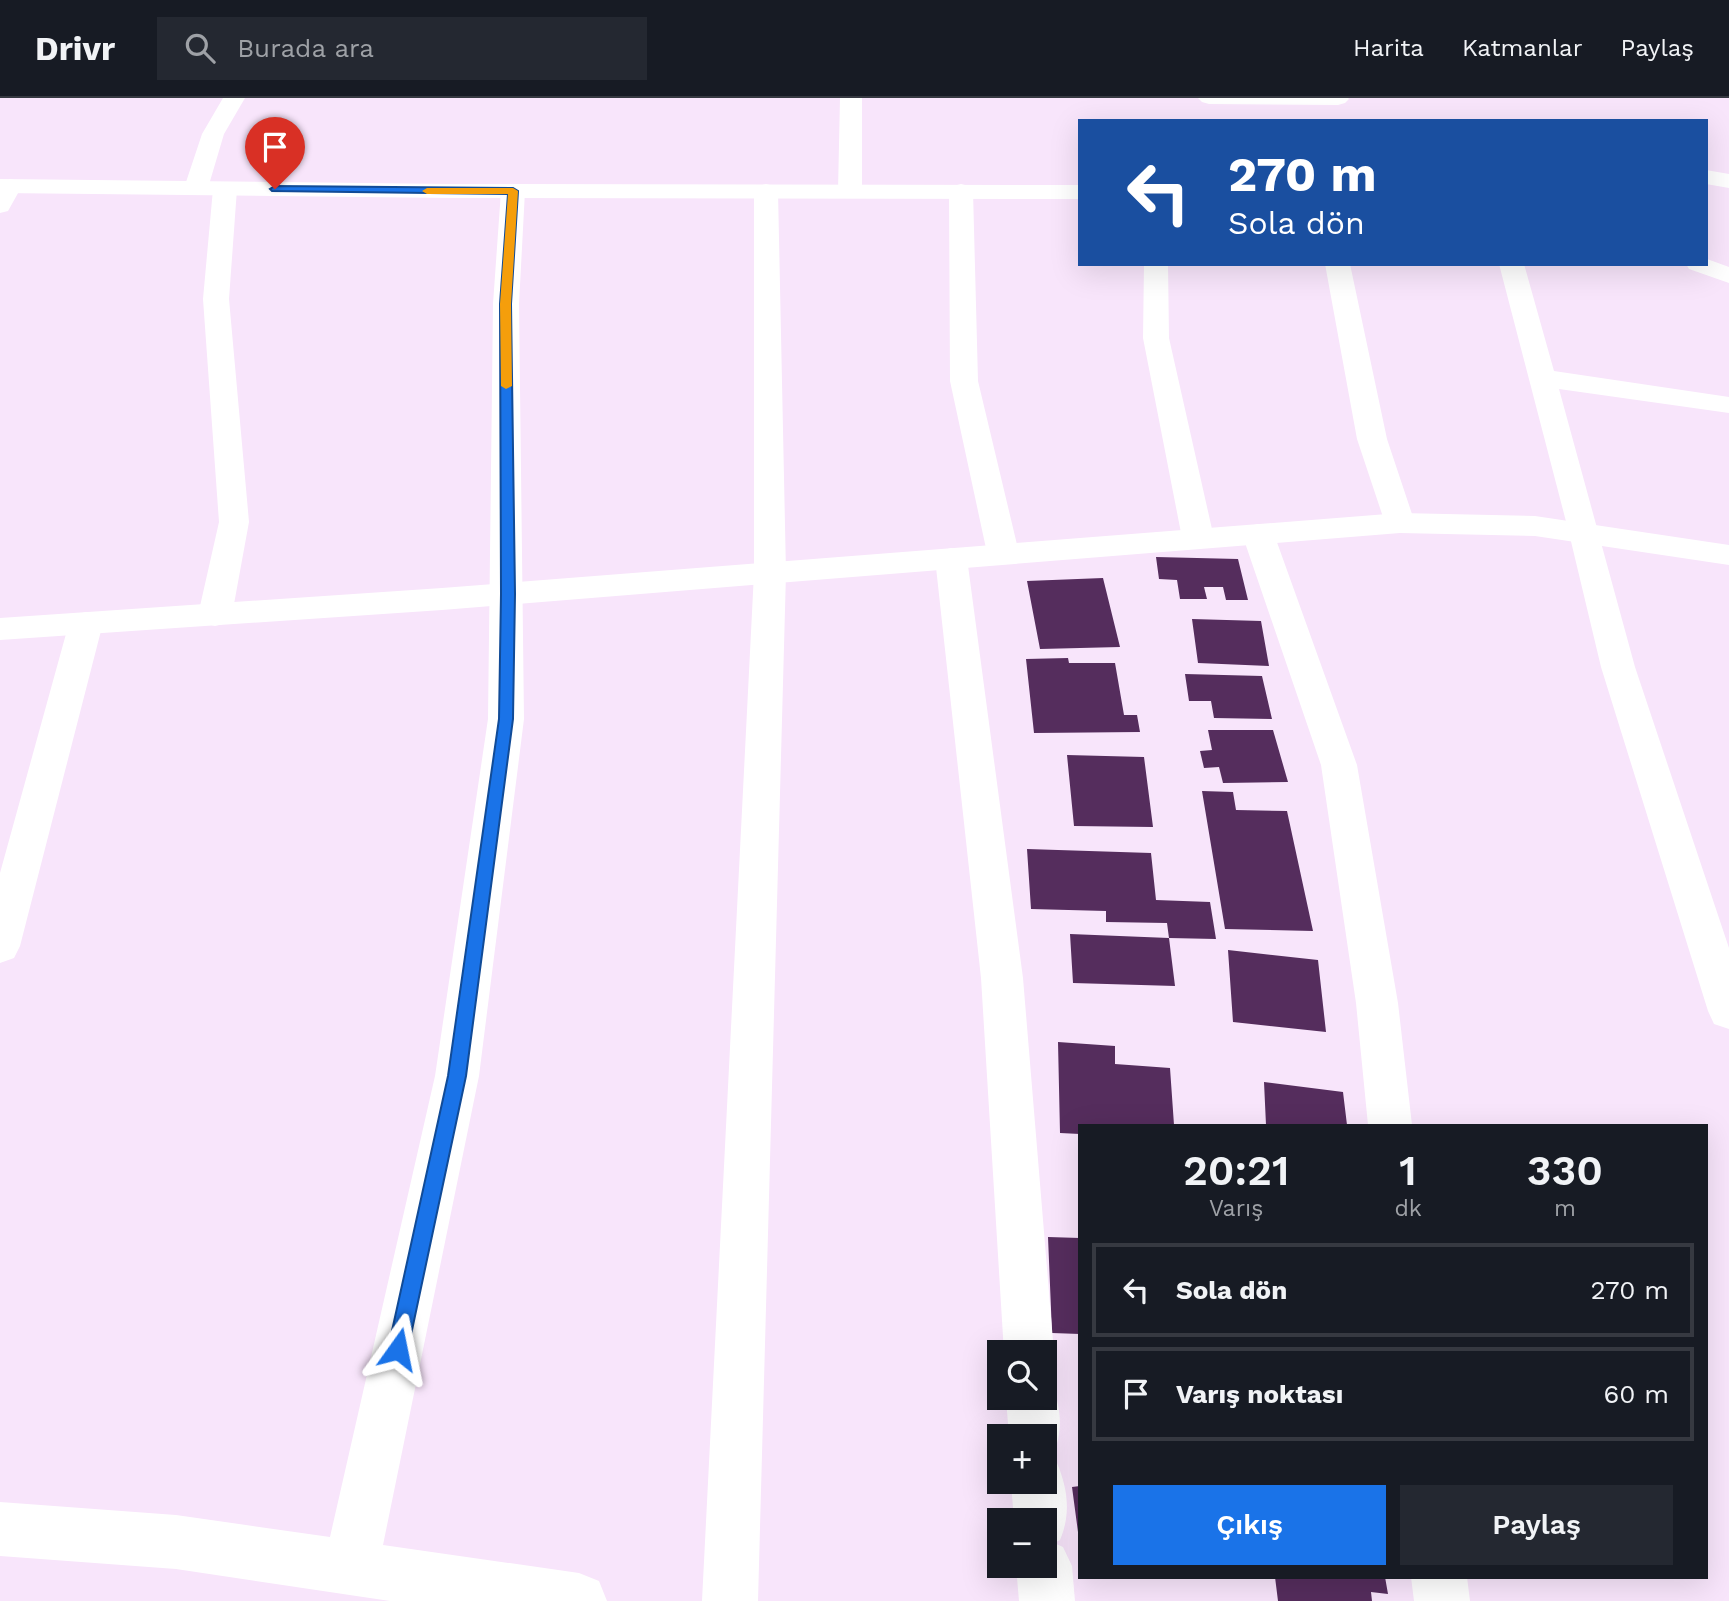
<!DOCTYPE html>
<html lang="tr">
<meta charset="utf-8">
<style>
:root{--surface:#171b24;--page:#242831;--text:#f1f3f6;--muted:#9ea1a6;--line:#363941;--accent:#1a73e8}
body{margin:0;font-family:"Work Sans",sans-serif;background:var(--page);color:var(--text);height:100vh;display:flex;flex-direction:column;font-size:26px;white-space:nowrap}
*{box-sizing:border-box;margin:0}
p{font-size:23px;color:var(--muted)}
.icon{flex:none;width:38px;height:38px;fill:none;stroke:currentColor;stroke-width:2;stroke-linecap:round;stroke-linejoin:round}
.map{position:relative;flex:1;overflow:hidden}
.details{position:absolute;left:1078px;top:1026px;width:630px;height:455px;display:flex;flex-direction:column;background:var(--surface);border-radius:0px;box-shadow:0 7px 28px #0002}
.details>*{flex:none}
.top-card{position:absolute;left:1078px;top:21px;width:630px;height:147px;border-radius:0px;box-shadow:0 7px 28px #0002;background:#1a4fa0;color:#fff;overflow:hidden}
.buttons{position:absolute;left:987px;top:1242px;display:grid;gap:14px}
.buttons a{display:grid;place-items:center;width:70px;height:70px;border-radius:0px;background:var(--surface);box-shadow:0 7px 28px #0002;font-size:35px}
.pin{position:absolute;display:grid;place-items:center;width:60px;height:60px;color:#fff;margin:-72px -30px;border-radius:50% 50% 50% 0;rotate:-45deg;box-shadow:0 0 7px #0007}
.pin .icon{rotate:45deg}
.me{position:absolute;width:77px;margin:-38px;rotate:12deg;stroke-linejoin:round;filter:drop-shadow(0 0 5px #0008)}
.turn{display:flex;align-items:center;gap:24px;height:147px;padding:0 35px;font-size:32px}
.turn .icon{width:91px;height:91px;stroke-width:2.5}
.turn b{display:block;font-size:49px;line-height:60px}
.eta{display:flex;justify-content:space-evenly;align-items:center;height:119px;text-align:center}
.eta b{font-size:42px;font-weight:600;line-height:49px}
.cta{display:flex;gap:14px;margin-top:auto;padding:14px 35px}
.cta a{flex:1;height:80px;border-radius:0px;background:var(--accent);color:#fff;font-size:28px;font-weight:600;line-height:80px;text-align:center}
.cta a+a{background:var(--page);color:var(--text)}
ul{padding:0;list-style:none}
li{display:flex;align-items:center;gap:21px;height:94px;margin:0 14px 10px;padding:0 21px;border:4px solid var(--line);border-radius:0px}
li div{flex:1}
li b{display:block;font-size:26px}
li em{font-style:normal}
header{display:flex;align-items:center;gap:42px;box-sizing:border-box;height:98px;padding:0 35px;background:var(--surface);border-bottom:2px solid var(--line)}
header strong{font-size:33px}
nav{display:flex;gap:38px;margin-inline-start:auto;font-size:24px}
.search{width:490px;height:63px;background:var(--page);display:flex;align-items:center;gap:18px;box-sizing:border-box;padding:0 24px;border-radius:0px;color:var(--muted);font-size:26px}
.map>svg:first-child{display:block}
.building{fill:#552d5d}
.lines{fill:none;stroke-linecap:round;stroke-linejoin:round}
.street{fill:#fff;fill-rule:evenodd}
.secondary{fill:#fff;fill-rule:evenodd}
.route{fill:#1a73e8;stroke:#114b97;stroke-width:2}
.slow{fill:#f59e0b}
</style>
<header>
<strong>Drivr</strong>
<div class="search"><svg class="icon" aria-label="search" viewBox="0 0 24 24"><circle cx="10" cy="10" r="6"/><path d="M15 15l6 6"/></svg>Burada ara</div>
<nav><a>Harita</a><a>Katmanlar</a><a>Paylaş</a></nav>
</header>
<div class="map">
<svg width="1729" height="1503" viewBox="0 0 1729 1503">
<rect width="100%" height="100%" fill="#f8e5fb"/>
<!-- building -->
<path class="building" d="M1156 459 1238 461 1248 502H1226L1223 489H1204L1207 501H1180L1177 482 1159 481Z
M1103 480 1120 549 1040 551 1027 483Z
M1192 521 1261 523 1269 568 1198 565Z
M1068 560 1069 565H1115L1124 617H1137L1140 634 1034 635 1026 561Z
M1185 576 1262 578 1272 621 1214 620 1211 603H1189Z
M1208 632H1273L1288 684 1223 685 1219 669 1204 670 1200 653 1212 652Z
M1067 657 1144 659 1153 729 1074 728Z
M1202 693 1233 694 1236 712 1287 713 1313 833 1225 831Z
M1027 751 1151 755 1156 802 1210 804 1216 841 1169 840 1175 888 1073 885 1070 836 1169 840 1167 825 1106 824V813L1031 811Z
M1228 852 1318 862 1326 934 1233 924Z
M1058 944 1115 948V966L1170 970 1174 1027H1080V1036L1060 1035Z
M1264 984 1343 994 1347 1027H1266Z
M1048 1139 1080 1140V1236L1052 1235Z
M1080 1388V1434H1078L1072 1389Z
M1275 1479H1385L1388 1496 1371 1494 1372 1503H1278Z"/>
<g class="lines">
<!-- street -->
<path class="street" d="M223 0H245L224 36 208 90 204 95H188L184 90 202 36Z
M840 0H862V93L858 98H842L838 93Z
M1198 0H1348L1349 1 1345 5 1338 7 1209 6 1202 4Z
M1706 72 1729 76V90L1706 86Z
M10 81 18 83 22 88 8 113 0 115V86Z
M225 84 233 86 237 91 229 201 249 424 232 517 227 525 215 528 203 525 198 517 219 424 203 201 213 91 217 86Z
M513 86 521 88 525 93 519 206 524 621 479 978 383 1447 579 1475 599 1483 607 1503H390L176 1471 0 1458V1404L176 1417 330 1439 435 978 488 621 493 206 501 93 505 88Z
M766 86 774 88 778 93 786 475 758 1503H702L754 475V93L758 88Z
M961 86 969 88 973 93 978 283 1019 455 1014 462 1003 465 992 462 987 455 950 283 949 93 953 88Z
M1144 166H1168L1169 240 1214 440 1209 447 1198 450 1187 447 1182 440 1143 240Z
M1325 166H1350L1387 341 1415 425 1411 432 1400 435 1389 432 1385 425 1357 341Z
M1499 166H1524L1554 273 1729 299V315L1559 291 1635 569 1729 850V931L1714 926 1708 913 1601 569 1569 435Z
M1258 426 1269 429 1274 436 1357 667 1398 905 1412 1027H1368L1356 905 1321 667 1242 436 1247 429Z
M951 450 962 453 967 460 1023 880 1054 1255 1045 1274V1255H1004L981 880 935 460 940 453Z
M86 514 98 517 103 525 20 848 14 860 0 865V775L69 525 74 517Z
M1045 1280 1050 1282C1061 1307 1064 1332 1053 1357L1046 1361 1057 1365C1068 1391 1071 1416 1060 1442L1054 1445 1063 1449 1072 1468 1075 1503H1019L1016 1468H1045V1423H1014L1011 1384H1045V1339H1009L1006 1300H1045Z
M1411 1479H1467L1470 1503H1414Z"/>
<!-- secondary -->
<path class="secondary" d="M0 81 451 86 1080 87V101L451 100 0 95Z
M1707 161 1729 169V185L1689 171 1686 166H1706Z
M1400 415 1535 418 1729 447V467L1535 438 1400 435 442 512 0 542V520L442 490Z"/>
</g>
<!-- route -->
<path class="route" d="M275 88 513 90 518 93 511 206 515 496 513 621 466 978 408 1251 405 1258 398 1261 391 1258 388 1251 448 978 499 621 501 496 500 206 508 96 272 93 270 91Z"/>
<!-- slow -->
<path class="slow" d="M513 90 518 93 511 206 512 288 506 291 501 288 500 206 508 96H427L422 93 427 90Z"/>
</svg>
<div class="buttons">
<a><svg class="icon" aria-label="search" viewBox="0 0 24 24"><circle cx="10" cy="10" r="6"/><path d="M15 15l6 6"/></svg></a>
<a>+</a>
<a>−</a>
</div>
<div class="pin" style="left:275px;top:91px;background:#d93025"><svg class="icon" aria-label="arrive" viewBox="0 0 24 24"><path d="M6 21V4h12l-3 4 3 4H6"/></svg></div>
<svg class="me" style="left:398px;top:1251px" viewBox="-20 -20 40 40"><path d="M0-17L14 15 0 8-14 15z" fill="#1a73e8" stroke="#fff" stroke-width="4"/></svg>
<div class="top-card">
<div class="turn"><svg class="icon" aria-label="left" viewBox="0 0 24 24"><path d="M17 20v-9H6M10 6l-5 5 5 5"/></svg><div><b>270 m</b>Sola dön</div></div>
</div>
<section class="details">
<div class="eta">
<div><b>20:21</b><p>Varış</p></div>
<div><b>1</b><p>dk</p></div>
<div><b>330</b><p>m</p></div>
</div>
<ul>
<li><svg class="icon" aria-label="left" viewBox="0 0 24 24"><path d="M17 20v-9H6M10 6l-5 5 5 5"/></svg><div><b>Sola dön</b></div><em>270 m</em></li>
<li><svg class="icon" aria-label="arrive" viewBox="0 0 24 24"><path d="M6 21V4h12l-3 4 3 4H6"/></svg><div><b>Varış noktası</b></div><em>60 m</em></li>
</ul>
<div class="cta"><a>Çıkış</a><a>Paylaş</a></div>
</section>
</div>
